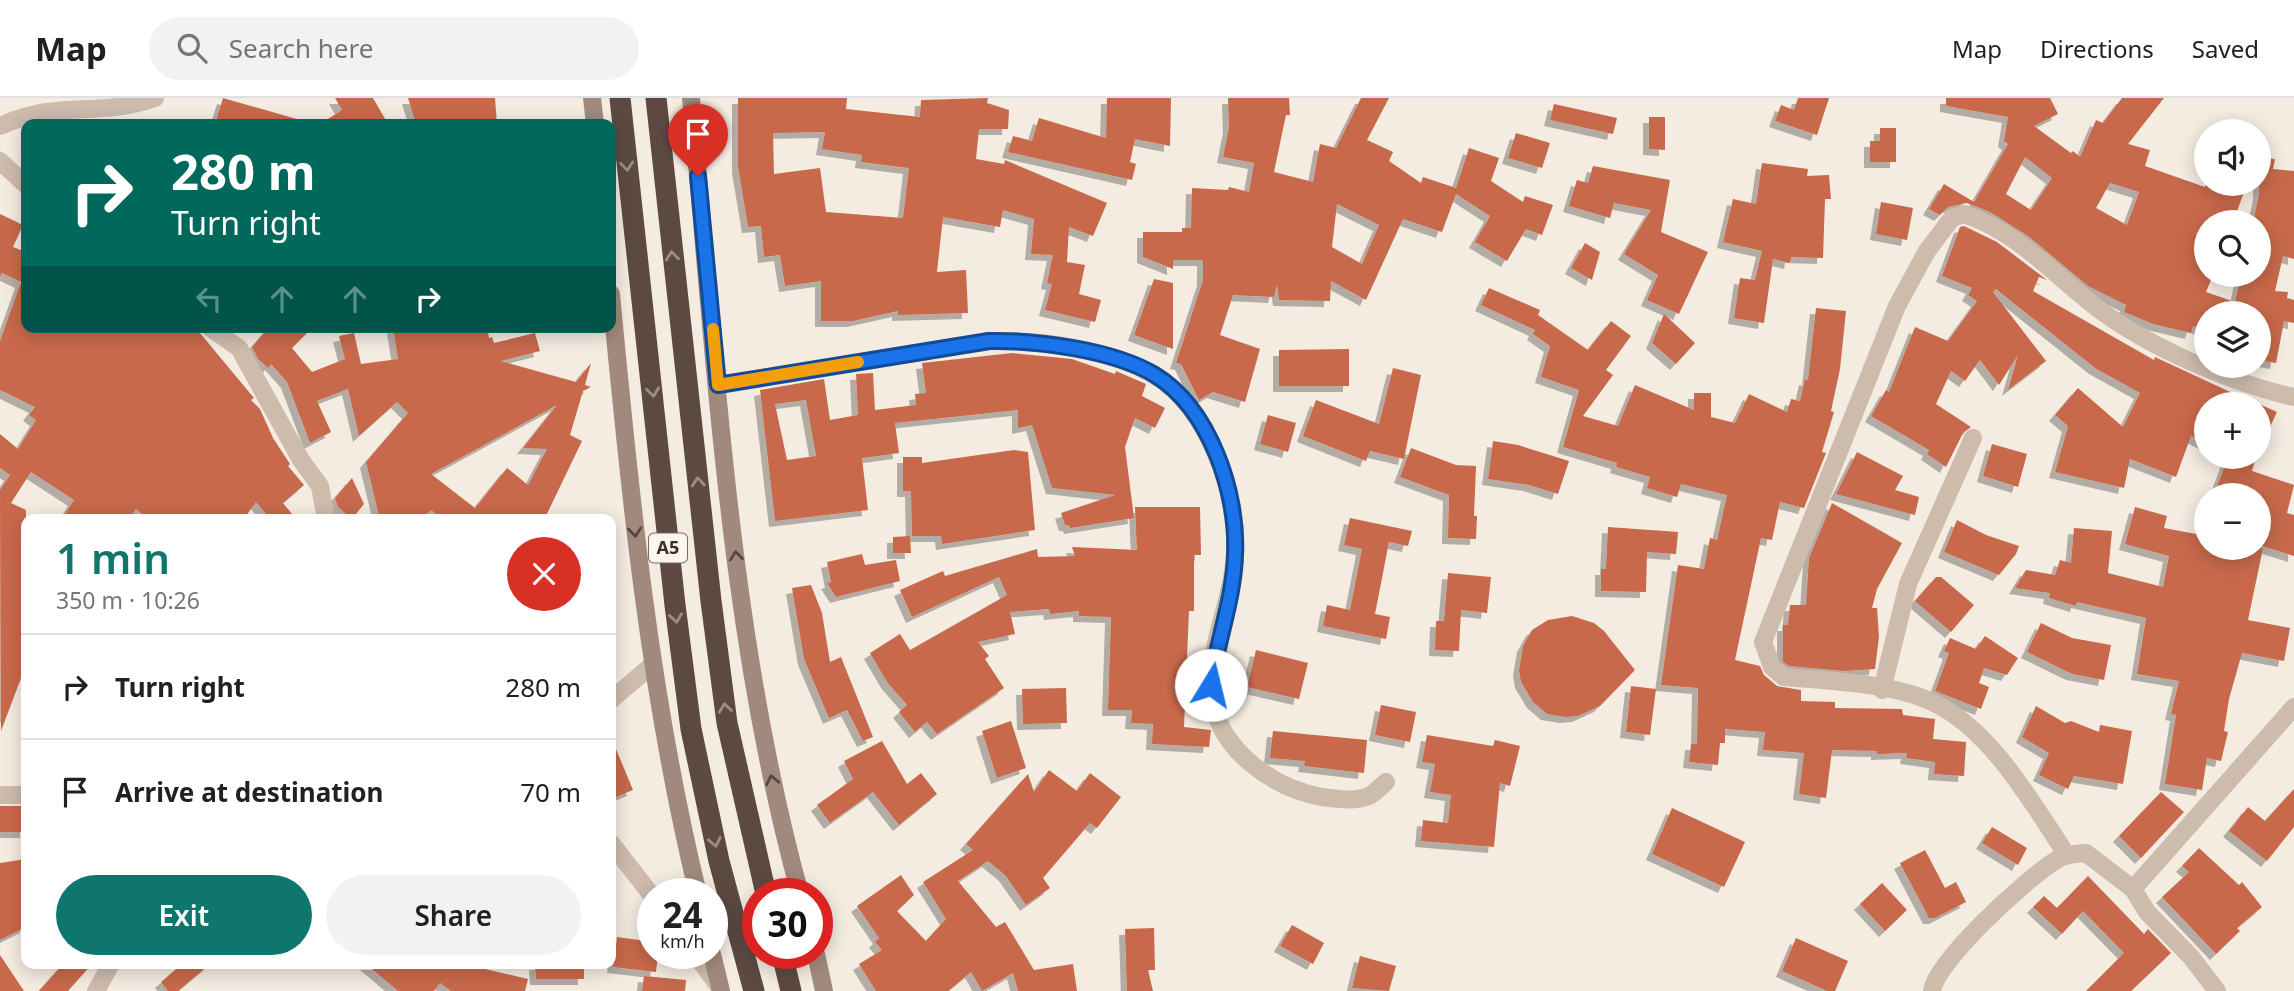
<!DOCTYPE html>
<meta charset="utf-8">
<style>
:root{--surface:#fff;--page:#f2f2f2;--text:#202124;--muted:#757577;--line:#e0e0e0;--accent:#0f766e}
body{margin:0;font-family:"Noto Sans",sans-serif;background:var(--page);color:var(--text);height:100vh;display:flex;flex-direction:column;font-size:26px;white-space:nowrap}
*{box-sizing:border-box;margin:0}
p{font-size:23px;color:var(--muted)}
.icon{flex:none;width:38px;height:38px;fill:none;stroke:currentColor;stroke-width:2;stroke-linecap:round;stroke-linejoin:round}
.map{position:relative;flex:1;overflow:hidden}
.details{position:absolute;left:21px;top:416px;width:595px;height:455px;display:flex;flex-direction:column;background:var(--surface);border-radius:14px;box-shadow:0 4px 18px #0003}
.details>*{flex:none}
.top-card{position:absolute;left:21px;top:21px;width:595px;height:214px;border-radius:14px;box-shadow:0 4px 18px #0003;background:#00695c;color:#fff;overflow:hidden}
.controls{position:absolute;left:2194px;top:21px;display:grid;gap:14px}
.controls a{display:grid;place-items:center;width:77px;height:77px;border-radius:50%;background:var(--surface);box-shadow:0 4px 18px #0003;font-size:35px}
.speed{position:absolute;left:637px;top:780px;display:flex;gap:14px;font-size:35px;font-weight:700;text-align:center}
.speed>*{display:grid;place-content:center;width:91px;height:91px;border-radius:50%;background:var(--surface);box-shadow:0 4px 18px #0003;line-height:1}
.speed small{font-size:18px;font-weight:400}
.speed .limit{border:10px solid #d22;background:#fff;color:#111}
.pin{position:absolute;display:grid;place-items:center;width:60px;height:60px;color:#fff;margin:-72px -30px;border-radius:50% 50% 50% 0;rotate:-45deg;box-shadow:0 0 7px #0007}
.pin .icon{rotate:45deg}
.me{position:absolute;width:77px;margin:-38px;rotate:9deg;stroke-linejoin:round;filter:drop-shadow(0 0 5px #0008)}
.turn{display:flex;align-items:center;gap:24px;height:147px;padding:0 35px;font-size:32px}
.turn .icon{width:91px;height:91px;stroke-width:2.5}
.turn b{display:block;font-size:49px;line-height:60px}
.lanes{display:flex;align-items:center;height:66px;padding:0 35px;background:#0003;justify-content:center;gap:35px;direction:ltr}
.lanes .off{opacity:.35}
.round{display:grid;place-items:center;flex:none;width:74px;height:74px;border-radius:37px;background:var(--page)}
.overview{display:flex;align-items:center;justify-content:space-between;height:119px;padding:0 35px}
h1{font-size:42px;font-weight:600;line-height:52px;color:var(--accent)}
.button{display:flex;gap:14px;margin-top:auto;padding:14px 35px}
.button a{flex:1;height:80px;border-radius:42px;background:var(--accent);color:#fff;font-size:28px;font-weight:600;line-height:80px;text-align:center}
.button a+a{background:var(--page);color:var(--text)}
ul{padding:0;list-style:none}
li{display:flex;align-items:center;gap:21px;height:105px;padding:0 35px;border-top:2px solid var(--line)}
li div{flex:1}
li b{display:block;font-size:26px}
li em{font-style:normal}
header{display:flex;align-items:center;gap:42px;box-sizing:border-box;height:98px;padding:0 35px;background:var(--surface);border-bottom:2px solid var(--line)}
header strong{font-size:33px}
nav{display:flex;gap:38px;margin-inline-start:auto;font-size:24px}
.search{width:490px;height:63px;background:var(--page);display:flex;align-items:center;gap:18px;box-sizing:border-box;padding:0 24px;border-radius:38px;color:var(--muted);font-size:26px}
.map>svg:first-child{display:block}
.building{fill:#c8694b;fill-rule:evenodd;filter:url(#shadow)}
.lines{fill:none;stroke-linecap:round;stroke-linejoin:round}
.street{stroke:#cdbbac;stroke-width:18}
.secondary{stroke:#a18a7d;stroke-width:18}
.highway{stroke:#5c4a42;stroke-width:21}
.oneway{stroke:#9c8e87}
.oneway2{stroke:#544640}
.route-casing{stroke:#114b97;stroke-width:18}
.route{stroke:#1a73e8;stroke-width:12}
.slow{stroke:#f59e0b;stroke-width:12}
.labels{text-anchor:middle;stroke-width:5;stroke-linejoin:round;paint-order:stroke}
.shield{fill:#fbf5ee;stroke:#756b66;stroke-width:2}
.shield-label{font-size:18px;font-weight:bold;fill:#3b302b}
</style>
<header>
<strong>Map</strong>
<div class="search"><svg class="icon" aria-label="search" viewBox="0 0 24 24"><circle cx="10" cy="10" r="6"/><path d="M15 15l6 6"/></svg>Search here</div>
<nav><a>Map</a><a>Directions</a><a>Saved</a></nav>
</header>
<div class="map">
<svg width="2294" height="893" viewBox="0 0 2294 893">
<defs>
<filter id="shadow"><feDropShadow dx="-6" dy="6" stdDeviation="0" flood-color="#0004"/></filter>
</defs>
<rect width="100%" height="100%" fill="#f4ebe1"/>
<!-- building -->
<path class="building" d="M223 0 300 22 299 26H215Z
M335 0H373L388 26H320L342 12Z
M408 0H495L497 26H416Z
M738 0H847L846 11 920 19 921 2 988 0 987 5 1009 12 1008 31H979L976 61 1004 66 1005 62 1107 105 1093 138 1069 129 1067 164 1085 167 1079 196 1101 202 1095 224 1045 212 1052 186 1047 185 1053 157 1031 156 1034 121 1003 112 1000 129 943 119 937 174 966 172 968 215 898 217V213L853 223H821V183L785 188 780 157 764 159 761 128 748 129 738 69ZM825 34 822 51 862 57 861 64 909 70 903 120 826 114 820 70 774 76 773 35Z
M1107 0H1171L1170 48 1135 41 1130 64 1136 66 1132 82 1008 54 1013 38 1032 43 1039 20 1106 40Z
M1228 0H1289L1290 17H1286L1274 74 1313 84 1320 46 1336 50 1361 0H1389L1367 42 1393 54 1389 63 1421 85 1423 79 1456 90 1469 50 1499 60 1491 83 1523 104 1525 98 1553 107 1542 137 1526 131 1507 163 1475 144 1490 118 1456 96 1442 134 1403 121 1366 202 1331 183 1330 203 1279 202 1277 187 1274 199 1233 197 1220 237 1260 251 1245 304 1213 294 1199 302 1181 266 1176 265 1203 182V162H1173V171L1143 159V134H1182V130H1191L1192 90 1228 92 1229 89 1249 94 1254 65 1223 59 1229 29ZM1337 106 1379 127 1362 166 1332 149Z
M1798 0H1829L1817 37 1775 23 1781 7 1794 12Z
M1946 0H2050L2058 16 2034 28 2071 55 2073 53 2080 59 2096 22 2103 25 2122 0H2164L2128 46 2150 52 2145 68 2205 89 2206 86H2247L2233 124H2207V177H2213L2206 194 2235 204 2241 177H2259V124H2253L2259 96V59L2275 61 2273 71 2294 73V161L2283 158 2275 193 2288 194 2287 200 2294 202V225L2284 223 2276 265 2259 262V215H2207V233L2193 228 2191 235 2153 226 2124 214 2126 207 2088 188 2028 138 1990 114 1967 105 1948 109 1940 117 1929 111 1944 86 1974 104 2008 46 2004 43 2008 19 1946 8ZM2025 59 2052 80 2031 112 2006 96ZM2110 85 2139 94 2127 127 2096 110Z
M1554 6 1617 20 1613 36 1550 22Z
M1649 19H1665V52L1649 51Z
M1880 30H1896V64H1870V43H1880Z
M1516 35 1550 45 1542 70 1508 60Z
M1762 65 1808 71 1807 78 1829 77 1831 101H1825L1823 160 1791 159 1790 165 1773 161 1764 225 1734 220 1740 180 1755 182 1762 153 1723 144 1733 101 1756 106Z
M1593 68 1670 82 1661 134 1708 154 1679 216 1647 202 1658 177 1624 156 1651 112 1614 105 1610 120 1569 108 1577 82 1588 85Z
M1881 104 1913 110 1907 142 1876 136Z
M0 116 23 127 13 149 26 154V229H195L254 300 251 302 260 311 273 340 290 366 288 368 304 387 283 405 297 422H271L256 404 243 422H149L136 411 128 422H61L74 402 31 374 11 405 26 412V567L1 633 0 392 10 377 0 370V336L18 351 36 322 29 317 35 309 0 292V243L21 184 2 175 0 179Z
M1964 128 1997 144 2047 182 2039 179 2033 193 2154 262 2155 259 2256 306H2207V346L2191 338 2176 379 2130 361 2124 390 2055 374 2068 328 2055 317 2078 290 2123 329 2140 295 2095 270 1996 191 1993 194 2046 263 2008 292 2018 257 1999 287 1980 262 1965 283 1951 273 1936 306 1971 329 1963 335 1946 369 1927 356 1929 352 1871 318 1886 292 1889 294 1915 229 1948 243 1977 203 1968 197 1972 190 1942 178 1960 129Z
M1585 145 1600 154 1592 182 1571 170Z
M1154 181 1173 185V251L1134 237Z
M1489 190 1540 212 1538 217 1588 252 1611 223 1631 238 1606 272 1613 277 1583 318 1618 328 1635 287 1694 312V295H1711V319L1735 325 1749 296 1787 314 1791 301 1800 303 1805 281 1808 282 1816 210 1846 213 1840 271 1831 313 1834 314 1822 354 1826 355 1804 410 1780 404 1772 442 1761 440 1735 562 1760 568 1764 577 1777 588 1801 592V603L1835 604V610L1902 611 1903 617 1935 621 1933 641 1966 644 1964 678 1934 676 1935 664 1906 660 1907 655 1877 656V653L1832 652 1826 700 1799 696 1804 655 1763 652 1765 634 1725 631V645H1720L1718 667 1689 664 1691 646H1697L1698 590 1661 587 1678 467 1704 471 1710 440 1717 442 1727 397 1681 386 1677 399 1647 390 1650 379 1616 369 1617 365 1563 349 1579 292 1541 279 1550 248 1533 236 1535 232 1481 207Z
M1664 216 1695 245 1676 266 1652 245Z
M269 229H313L292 250 312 274 345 261 339 238 354 235 361 266 398 261 393 229H418V233L438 229H487L489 240 492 239 494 245 535 235 540 253 501 263 576 284 591 265 585 287 591 289 583 293 570 337 582 343 544 422H444L431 412 420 422H380L366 364 408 315 397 304 359 338 348 291 317 303 331 334 310 345 287 284 271 266 268 270 258 261 252 249ZM557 307 523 350 547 351 528 387 507 370 475 410 431 376Z
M1349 251V288H1279V252Z
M1012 255 1072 261 1115 276 1116 273 1146 286 1142 298 1165 310 1155 330 1135 320 1125 349 1134 420 1070 430 1069 427H1065L1061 415 1115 397 1052 390 1032 327 1018 330V312L895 325 899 355 862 360 868 412 775 423 760 292 824 281 830 322 858 317 856 276 873 275 875 312 916 307 915 296 926 295 922 265ZM806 302 816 358 787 362 775 306Z
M1393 270 1421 277 1404 361 1370 353 1366 363 1303 338 1316 302 1379 326Z
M2259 306 2277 314 2259 352Z
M1268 317 1296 325 1288 354 1260 346Z
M1493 343 1518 347 1569 363 1558 396 1529 387 1488 381Z
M1992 346 2027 356 2018 389 1983 378Z
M1411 350 1456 367 1476 368 1474 418H1477L1476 441 1448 440 1449 397 1400 379Z
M1014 352 1028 354 1035 432 942 446 941 438H912L911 393H903V359H922V365Z
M1857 354 1903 378 1895 392 1919 399 1915 417 1836 396Z
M2228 359H2256L2252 373 2294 387 2287 415 2294 417V458L2259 447V397H2214Z
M352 380 364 406 352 421 338 409 335 400Z
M1832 405 1902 445 1877 491 1872 510H1877L1879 539 1875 571 1844 573 1789 568 1783 564V527H1788L1790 507H1806L1809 460Z
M1135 409H1200L1201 457H1194V513H1189L1184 629 1211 632 1209 649 1152 646 1153 626 1131 625 1132 612H1108L1111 519 1079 518V513L1050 516 1049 511 1010 514 1015 536 978 544 989 558 985 561 1004 590 937 636 927 624 915 634 899 614 907 607 887 584 870 555 900 536 910 552 1007 497 999 479 912 519 900 492 943 473 945 478 1037 451 1038 459 1075 458 1072 449 1137 452Z
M2135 409 2167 418 2164 430 2207 438V450H2263L2248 522 2290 530 2284 563 2242 555 2229 601 2224 633 2228 634 2221 663 2207 660 2202 692 2165 686 2176 617 2171 616 2179 583 2137 576 2146 520 2077 504 2076 508 2049 500 2050 495 2015 490 2026 472 2055 477 2060 462 2071 465 2074 430 2112 433 2108 475 2163 489 2169 458 2125 446Z
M1350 420 1412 433 1408 448 1389 444 1375 516 1390 519 1386 541 1323 528 1327 507 1350 512 1362 451 1344 447Z
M1957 422 1986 437 2019 448 2016 456 1999 477 1944 454Z
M1608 429 1678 434 1676 456 1647 454 1646 494 1601 493V471H1606Z
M910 438 911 455H893V439Z
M862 456 865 467 896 462 900 483 836 499 827 485 831 484 827 464Z
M1448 475 1491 479 1487 515 1461 512 1459 553 1435 552 1436 523H1444Z
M1936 479H1941L1974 507 1951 534 1915 503Z
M811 487 822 515 830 564 841 559 873 639 863 643 847 612 829 620 804 561 792 490Z
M1572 518 1594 525 1604 533 1635 572 1600 608 1578 618 1566 619 1547 616 1533 604 1521 584 1519 572 1523 548 1532 532 1548 522Z
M2041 525 2072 540 2111 547 2104 582 2072 576 2027 554Z
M1985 538 2018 560 2007 577 1984 570 1979 585 1989 589 1981 611 1935 593 1949 555 1944 553 1950 540 1976 551Z
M1256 552 1308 565 1299 601 1247 589Z
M1631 588 1656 591 1650 637 1626 634Z
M1066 590 1067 625 1023 626 1022 591Z
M1381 607 1416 614 1410 644 1375 637Z
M2036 608 2065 625 2071 623 2099 634 2100 627 2132 633 2123 686 2074 678 2068 691 2039 677 2049 655 2022 639Z
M1011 623 1026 670 997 680 982 633Z
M1273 633 1367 642 1364 675 1304 668 1305 663 1270 660Z
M1427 637 1493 648 1495 642 1520 648 1510 688 1500 685 1494 749 1421 743 1423 722 1448 725 1451 697 1430 694 1435 666 1422 664Z
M611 639 633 692 611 701Z
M882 643 907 686 921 675 937 696 899 727 873 694 830 725 817 707 853 681 844 663Z
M1049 672 1077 693 1090 675 1121 699 1097 730 1090 725 1043 780 1050 790 1026 807 1005 777 988 763 958 783 996 829 1005 824 1034 872 1073 866 1077 893H1018L1013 875 982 893 971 874 948 893H876L859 866 882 852 875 844 879 840 857 808 901 777 914 797 897 813 926 843 946 821 923 784 973 752 966 746 1028 676 1034 694Z
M2294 691V729L2267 763 2229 733 2248 709 2265 723Z
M2161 694 2184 714 2141 760 2119 738Z
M0 708H26V734H0Z
M1672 710 1745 744 1724 789 1652 756Z
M1992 729 2027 750 2018 767 1982 745Z
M2199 750 2239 787 2242 784 2262 809 2237 830 2240 833 2216 856 2162 799 2189 774 2182 768Z
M1925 752 1945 790 1956 784 1966 804 1935 820H1929L1900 765Z
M26 761V829L0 842V765Z
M2088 778 2144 836 2148 831 2171 855 2131 893H2086L2124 855 2083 813 2062 836 2033 809 2044 798 2057 810Z
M1882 785 1907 812 1885 833 1860 806Z
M1292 827 1324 845 1313 866 1280 848Z
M1154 830 1155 872H1148L1153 893H1127L1125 831Z
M617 839 653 844V856H658L656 874 613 869Z
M1796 840 1848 863 1835 893H1827L1782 873Z
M0 857 24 893H0Z
M1360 858 1396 868 1389 893 1352 890Z
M63 866H92L68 893H39Z
M182 866H210L178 893H168L161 884Z
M366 866H487L485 871 528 881 525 893H451L440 885 434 893H398Z
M535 866H584V881H536Z
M644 878 686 882 685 893H642Z"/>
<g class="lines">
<!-- street -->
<path class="street" d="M0 28C63 0 94 21 155 0
M0 63 26 87
M209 229 239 250 301 362 320 388 326 422
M718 287 989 243C1040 242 1109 251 1154 277 1208 308 1239 398 1235 458 1232 504 1206 552 1212 598 1218 652 1273 690 1322 699 1337 701 1355 704 1369 698 1375 695 1381 688 1386 684
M1882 592 1908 486 1973 340
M611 602 652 567
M0 697H26
M611 745 653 799
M2066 756C2033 706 1990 630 1932 604 1892 585 1828 583 1784 579L1772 569 1763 544 1897 208 1927 153 1952 120 1964 116C2021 135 2057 181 2104 215 2154 251 2234 286 2294 299
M2133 791 2294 609
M695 856 720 890
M96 893 111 866
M1932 893C1936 863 2027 780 2055 763 2065 756 2074 756 2086 755L2133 791 2147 814 2191 859 2217 893"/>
<!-- secondary -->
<path class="secondary" d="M592 0 595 26
M691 0C716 266 729 538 800 796
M611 196C630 398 650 599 698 796
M712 856 721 893
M816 856 824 893"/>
<!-- highway -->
<path class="highway" d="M620 0 675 507 691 631 719 763 754 893
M656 0 711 503 727 625 766 796
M782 856 791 893"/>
</g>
<!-- one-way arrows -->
<defs><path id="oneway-chevron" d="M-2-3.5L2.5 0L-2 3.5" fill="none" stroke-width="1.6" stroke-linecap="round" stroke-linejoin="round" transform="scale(1.75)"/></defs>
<g class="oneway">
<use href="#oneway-chevron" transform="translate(627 68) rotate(84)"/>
<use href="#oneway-chevron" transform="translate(672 158) rotate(-96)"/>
<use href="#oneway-chevron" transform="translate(653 294) rotate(83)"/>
<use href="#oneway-chevron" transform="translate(698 384) rotate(-95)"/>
<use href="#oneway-chevron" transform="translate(676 520) rotate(82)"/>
<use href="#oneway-chevron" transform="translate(725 610) rotate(-98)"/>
<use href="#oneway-chevron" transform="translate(715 744) rotate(78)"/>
</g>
<g class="oneway2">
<use href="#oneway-chevron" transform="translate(635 434) rotate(84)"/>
<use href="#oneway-chevron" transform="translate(736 458) rotate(-96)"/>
<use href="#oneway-chevron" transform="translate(772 682) rotate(-102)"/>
</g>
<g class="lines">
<!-- route casing -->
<g class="route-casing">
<path id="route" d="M698 78 718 287 989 243C1036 242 1114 252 1155 277 1210 311 1238 395 1235 456 1234 500 1217 543 1211 587"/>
</g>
<!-- route -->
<use href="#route" class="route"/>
<!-- slow -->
<path class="slow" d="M713 231 718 287 858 264"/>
</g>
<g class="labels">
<!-- shield labels -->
<rect class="shield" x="649" y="435.5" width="38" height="29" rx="5"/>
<g class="shield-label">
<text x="668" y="456">A5</text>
</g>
</g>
</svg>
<div class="controls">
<a><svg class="icon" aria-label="sound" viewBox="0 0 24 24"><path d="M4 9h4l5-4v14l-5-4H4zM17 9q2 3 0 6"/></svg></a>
<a><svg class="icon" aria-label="search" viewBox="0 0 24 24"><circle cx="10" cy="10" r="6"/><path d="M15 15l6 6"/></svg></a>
<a><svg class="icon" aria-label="layers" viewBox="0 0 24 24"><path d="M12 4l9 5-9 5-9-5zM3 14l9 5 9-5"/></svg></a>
<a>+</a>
<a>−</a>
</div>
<div class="speed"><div>24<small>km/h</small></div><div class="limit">30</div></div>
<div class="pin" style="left:698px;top:78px;background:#d93025"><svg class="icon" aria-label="arrive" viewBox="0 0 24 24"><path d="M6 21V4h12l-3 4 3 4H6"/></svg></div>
<svg class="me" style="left:1211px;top:587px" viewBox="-20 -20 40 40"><circle r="19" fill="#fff"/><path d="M0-13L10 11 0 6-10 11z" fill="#1a73e8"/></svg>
<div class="top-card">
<div class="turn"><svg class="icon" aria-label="right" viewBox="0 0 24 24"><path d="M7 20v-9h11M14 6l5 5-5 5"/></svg><div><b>280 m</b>Turn right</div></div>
<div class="lanes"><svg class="icon off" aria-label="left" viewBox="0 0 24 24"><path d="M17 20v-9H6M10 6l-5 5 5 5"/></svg><svg class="icon off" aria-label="ahead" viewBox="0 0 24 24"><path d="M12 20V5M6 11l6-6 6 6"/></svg><svg class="icon off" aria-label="ahead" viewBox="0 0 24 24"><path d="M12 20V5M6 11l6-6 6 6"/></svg><svg class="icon" aria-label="right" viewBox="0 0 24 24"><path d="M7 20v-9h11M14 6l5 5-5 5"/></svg></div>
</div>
<section class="details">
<div class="overview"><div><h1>1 min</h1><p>350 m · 10:26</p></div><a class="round" style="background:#d93025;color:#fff"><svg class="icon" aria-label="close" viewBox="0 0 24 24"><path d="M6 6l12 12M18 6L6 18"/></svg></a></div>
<ul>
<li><svg class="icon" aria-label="right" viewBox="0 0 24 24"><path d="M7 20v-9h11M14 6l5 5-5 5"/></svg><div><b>Turn right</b></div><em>280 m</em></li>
<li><svg class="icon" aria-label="arrive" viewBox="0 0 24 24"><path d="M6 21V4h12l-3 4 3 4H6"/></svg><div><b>Arrive at destination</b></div><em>70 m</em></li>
</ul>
<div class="button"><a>Exit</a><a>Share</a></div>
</section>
</div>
